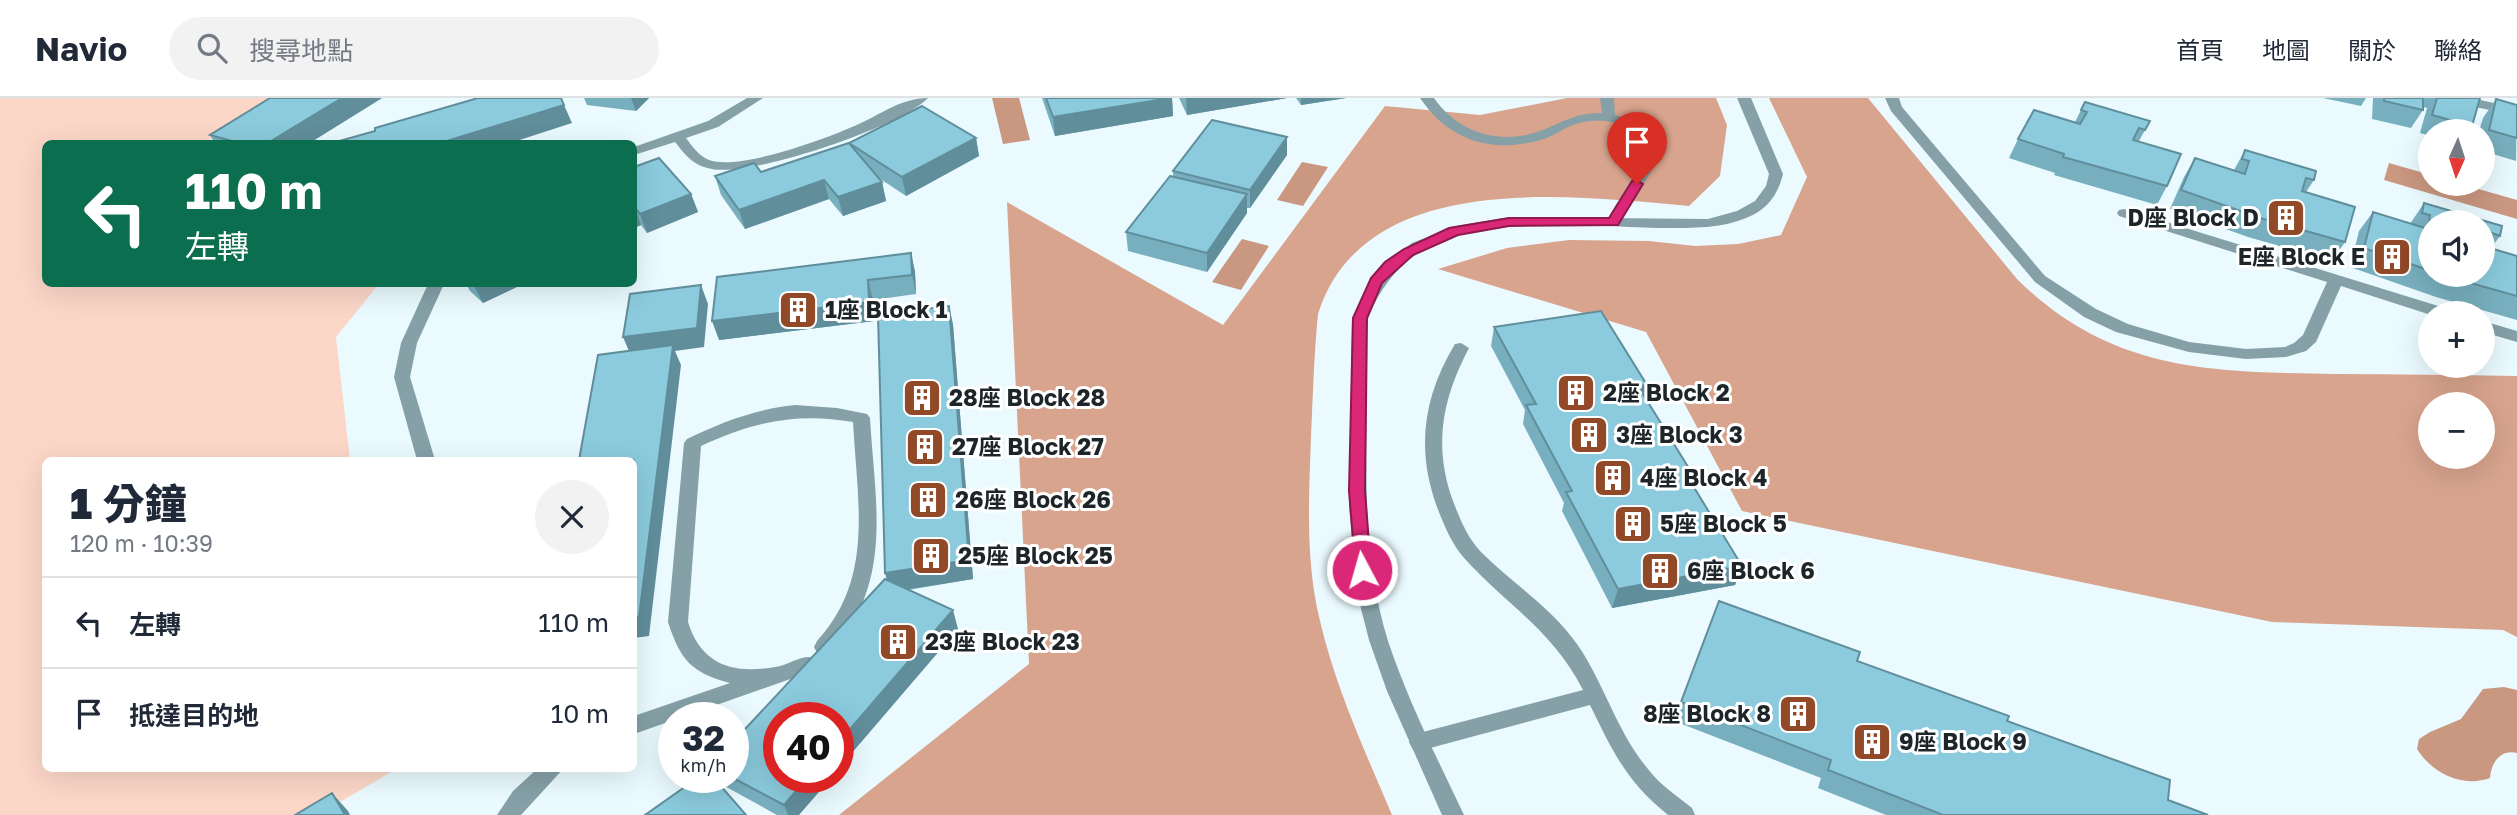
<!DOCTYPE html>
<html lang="zh-TW">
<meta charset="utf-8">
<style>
:root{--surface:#fff;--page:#f2f2f3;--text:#1f2937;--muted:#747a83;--line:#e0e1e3}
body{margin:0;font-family:"Golos Text","Noto Sans TC",sans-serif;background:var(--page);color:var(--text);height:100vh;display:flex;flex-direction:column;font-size:26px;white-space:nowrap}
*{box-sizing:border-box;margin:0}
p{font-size:23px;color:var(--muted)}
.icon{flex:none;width:38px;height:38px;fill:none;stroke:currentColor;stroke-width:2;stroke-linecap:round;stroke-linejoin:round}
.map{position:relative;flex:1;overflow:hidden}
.sheet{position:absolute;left:42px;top:359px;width:595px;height:315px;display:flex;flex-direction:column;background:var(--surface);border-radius:10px;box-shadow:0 7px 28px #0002}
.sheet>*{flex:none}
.top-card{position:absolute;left:42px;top:42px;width:595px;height:147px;border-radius:10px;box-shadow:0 7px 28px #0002;background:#0b6e4f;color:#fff;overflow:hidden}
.needle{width:46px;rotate:183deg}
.fabs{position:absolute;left:2418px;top:21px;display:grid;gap:14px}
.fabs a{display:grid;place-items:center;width:77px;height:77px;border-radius:50%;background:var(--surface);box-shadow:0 7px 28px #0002;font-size:35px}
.speed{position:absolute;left:658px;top:604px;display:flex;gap:14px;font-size:35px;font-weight:700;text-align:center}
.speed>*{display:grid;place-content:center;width:91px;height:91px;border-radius:50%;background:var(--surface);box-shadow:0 7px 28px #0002;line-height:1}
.speed small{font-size:18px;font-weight:400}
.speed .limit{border:10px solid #d22;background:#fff;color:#111}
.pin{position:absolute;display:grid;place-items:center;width:60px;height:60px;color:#fff;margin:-72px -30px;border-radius:50% 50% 50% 0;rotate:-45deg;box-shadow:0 0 7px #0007}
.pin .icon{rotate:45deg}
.me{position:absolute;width:77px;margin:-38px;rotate:354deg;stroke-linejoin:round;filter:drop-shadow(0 0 5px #0008)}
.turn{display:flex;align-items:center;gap:24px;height:147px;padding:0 28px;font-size:32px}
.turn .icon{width:91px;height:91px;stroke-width:2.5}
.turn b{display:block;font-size:49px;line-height:60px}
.round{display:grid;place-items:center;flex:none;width:74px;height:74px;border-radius:37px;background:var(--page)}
.overview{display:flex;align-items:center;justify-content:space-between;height:119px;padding:0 28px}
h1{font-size:42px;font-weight:800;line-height:52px}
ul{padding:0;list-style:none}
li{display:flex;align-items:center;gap:21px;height:91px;padding:0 28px;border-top:2px solid var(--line)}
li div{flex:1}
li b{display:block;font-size:26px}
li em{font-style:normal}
header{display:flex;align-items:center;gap:42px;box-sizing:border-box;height:98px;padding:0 35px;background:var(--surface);border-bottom:2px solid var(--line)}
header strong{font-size:33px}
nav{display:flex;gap:38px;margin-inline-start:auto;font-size:24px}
.search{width:490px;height:63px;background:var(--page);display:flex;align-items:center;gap:18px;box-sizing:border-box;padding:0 24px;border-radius:38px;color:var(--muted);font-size:26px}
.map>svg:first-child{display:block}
.green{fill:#fcd7c8}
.forest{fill:#d8a48d;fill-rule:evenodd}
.water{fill:#ca9780}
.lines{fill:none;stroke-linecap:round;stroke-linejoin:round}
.service{fill:#85a0a7;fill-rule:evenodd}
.tertiary{fill:#85a0a7;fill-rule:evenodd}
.wall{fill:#78afbe;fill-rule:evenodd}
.shaded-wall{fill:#618e9b}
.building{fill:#8bcbdd;stroke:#618e9b;stroke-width:2}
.route{fill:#db2777;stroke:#8e194d;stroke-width:2}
.labels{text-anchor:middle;stroke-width:6;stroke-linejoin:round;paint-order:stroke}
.poi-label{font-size:23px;font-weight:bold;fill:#1e2528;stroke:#fff;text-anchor:start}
</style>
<header>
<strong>Navio</strong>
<div class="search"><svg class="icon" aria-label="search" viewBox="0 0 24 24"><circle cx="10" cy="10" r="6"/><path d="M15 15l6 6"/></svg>搜尋地點</div>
<nav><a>首頁</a><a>地圖</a><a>關於</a><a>聯絡</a></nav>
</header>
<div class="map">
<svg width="2517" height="717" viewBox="0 0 2517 717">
<rect width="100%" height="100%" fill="#eafaff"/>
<!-- green -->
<path class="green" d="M0 0H268L205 45 46 46V186H379L336 239 350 362H46V670H398L318 717H0Z"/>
<!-- forest -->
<path class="forest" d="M1567 0H1716L1727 27 1720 78 1689 108C1571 98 1364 70 1318 216 1314 256 1313 297 1311 338 1309 400 1305 462 1320 523 1336 591 1365 653 1392 717H839L1029 566 1007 104 1223 227 1385 8 1480 17Z
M1769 0H1868L2017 181C2111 274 2211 274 2335 276 2396 276 2456 277 2517 278V539L2503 532 2272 524 1742 413 1646 234 1438 171 1507 150 1569 142 1649 143 1695 148 1738 146 1781 137 1807 79ZM2431 306H2483V359H2431Z"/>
<!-- water -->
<path class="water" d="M992 0H1019L1030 42 1003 46Z
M1302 64 1328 69 1303 108 1277 102Z
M2389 65 2431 77V86H2461L2517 102V121L2384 82Z
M1242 141 1269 148 1241 192 1212 184Z
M2504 589 2517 592V655C2501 651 2491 664 2490 680 2462 690 2432 675 2417 651L2419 641 2430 634 2461 621 2483 591Z"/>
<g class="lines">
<!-- service -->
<path class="service" d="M747 0H763L718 29 686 40C692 48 699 58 709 62 740 73 828 40 859 26 881 16 902 0 928 0 900 29 752 79 712 71 694 68 686 58 675 44L634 57V49L708 23Z
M1420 0H1434C1457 34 1500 48 1540 33 1564 24 1574 15 1602 15L1600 0H1614L1615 17C1640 23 1656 33 1660 59L1620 124 1613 128 1606 124 1646 59C1642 27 1607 17 1579 25 1566 28 1556 37 1544 41 1493 56 1450 44 1420 0Z
M1885 0H1899L1902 9 2045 178 2096 211 2128 226 2189 244 2246 251 2285 249 2294 245 2303 237 2327 184 2119 118 2117 115 2119 112 2124 111 2448 211 2450 215 2431 217 2341 188 2316 244 2306 253 2286 259 2246 261 2189 254 2116 234 2084 219 2035 184 1891 13Z
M2446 0H2471L2517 10V18L2448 3Z
M428 186H444L417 245 410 279 435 362H417L394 279 401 245Z
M2483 223 2517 233V244L2483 234Z
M1461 245 1469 250C1442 301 1433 348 1453 403 1460 421 1467 439 1481 454 1512 485 1551 509 1577 546 1604 585 1617 634 1648 671 1660 687 1677 698 1692 710L1695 717H1668C1626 683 1613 654 1590 607L1419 653 1412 650 1409 644 1412 638 1419 635 1583 592C1552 532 1508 508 1465 461 1452 447 1444 427 1437 409 1416 351 1423 299 1455 246Z
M795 307 837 310 867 316 870 320C875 407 894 483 831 555L824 557 817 555 814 549 817 543C875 480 857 403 853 324 797 314 752 324 701 348L688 524C702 569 736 577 780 568 792 565 803 556 816 560L819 566 816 572 634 636V618L730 585C691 575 680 561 668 524L684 345 687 341C722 324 756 311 795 307Z
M538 670H564L521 717H497L513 693Z"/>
<!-- tertiary -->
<path class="tertiary" d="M1737 0H1751L1783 76C1779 92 1772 105 1758 114 1733 129 1703 130 1676 130 1606 131 1479 112 1421 153 1397 169 1380 190 1369 218 1363 233 1367 268 1367 286 1366 372 1362 459 1388 543 1408 603 1437 660 1464 717H1442L1387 593 1369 542 1357 495 1349 408 1352 220 1377 173 1412 145 1456 128 1510 119 1708 121 1737 113 1755 103 1766 88 1769 76Z"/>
</g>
<!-- wall -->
<path class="wall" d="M270 0H382L308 46H215L210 37Z
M584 0H649L636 13 587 7Z
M1042 0H1172L1173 18 1055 38Z
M1179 0H1287L1187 17Z
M1296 0H1346L1301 7Z
M2323 0H2366L2361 8Z
M2373 0H2480L2472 28 2469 33H2431V38L2420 35 2427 10 2423 9V12L2411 30 2372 21Z
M2496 1 2517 7 2516 63 2483 53V33H2479L2483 20Z
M2085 4 2150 23 2139 43 2167 88 2157 107 2054 77 2055 75 2009 60 2018 41 2075 24Z
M1287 39V57L1250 110H1247V115L1207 174 1128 153 1126 134 1173 79V73Z
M976 40 979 58 906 98 879 80 882 84 886 103 843 118 829 101 745 131 721 97 715 78 761 74 849 45Z
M2245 52 2314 82 2306 94 2345 144 2332 163 2248 139 2170 111 2184 79 2195 60 2234 72Z
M634 69 691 96 698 114 647 135 641 127 634 130Z
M2424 105 2500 138 2491 150 2517 158V222L2436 199 2350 169 2359 133 2373 114 2410 126ZM2431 124 2483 177H2431Z
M911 155 915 174 916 196 873 202 874 223 719 242Z
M466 186H523L483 205 470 193Z
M949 208 953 227 973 481 908 492 958 531 838 671V620L799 717H777L721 686 717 679H733L887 482 885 475Z
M1494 229 1647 287 1644 299 1687 379 1742 468 1735 487 1612 510 1562 413 1564 405 1523 326 1525 312 1491 248Z
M1719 503 1857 563 2007 623 2168 702 2208 717H1886L1818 690 1821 680 1674 623Z"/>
<!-- shaded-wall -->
<path class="shaded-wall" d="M342 0H382L308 46H266Z
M631 0H649L636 13Z
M1172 0 1173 18 1055 38 1053 19Z
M1186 0H1287L1187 17Z
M1301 0H1346L1301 7Z
M564 7 572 25 507 46H437Z
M1287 39V57L1250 110V92Z
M976 40 979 58 906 98 902 79Z
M824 82 829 101 745 131 739 112Z
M882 84 886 103 843 118 838 99Z
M691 96 698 114 647 135 640 116Z
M1247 96V115L1207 174V155Z
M634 108 641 127 634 130Z
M911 155 915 174 916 196 912 177Z
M868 182 873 202 874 223 719 242 712 223Z
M473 186H523L483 205Z
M701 187 708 206 704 249 675 253 681 267 649 538 634 540 631 258 623 239Z
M949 208 953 227 973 481 891 494 885 475Z
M1647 287 1642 306 1638 288Z
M1742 468 1735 487 1612 510 1618 491Z
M953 512 958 531 838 671V645Z
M808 679H832L799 717H788L784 707Z
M332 695 348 713 350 717H345Z"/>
<!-- building -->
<path class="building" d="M270 0H342L266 46H243L210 37Z
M478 0H561L564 7 437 46H329L375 33V30Z
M1046 0H1170L1053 19Z
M2384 0H2423V12L2384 3Z
M2437 0H2480L2472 28 2432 17Z
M2496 1 2517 7V40L2489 32Z
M2085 4 2150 23 2145 32 2139 30 2133 42 2181 56 2167 88 2063 59 2064 56 2018 41 2034 12 2080 26 2087 14 2081 12Z
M922 8 976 40 902 79 849 45Z
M1212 22 1287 39 1250 92 1173 73Z
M849 45 882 84 838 99 824 82 739 112 715 78 754 65 761 74Z
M2245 52 2316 73 2314 82 2306 80 2302 93 2355 109 2345 144 2260 120 2181 92 2195 60 2245 76 2249 63 2242 61Z
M659 60 691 96 640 116 634 108V69Z
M1170 78 1247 96 1207 155 1126 134Z
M2424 105 2502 128 2500 138 2492 135 2490 150 2517 158V198L2442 177H2483V124H2431V173L2364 150 2373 114 2428 131 2430 117 2422 115Z
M911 155 912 177 868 182 869 204 712 223 717 179Z
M701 187 697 230 623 239 630 196Z
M949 208 969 462 885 475 878 217Z
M1601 213 1647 287 1638 288 1690 372 1684 373 1742 468 1618 491 1566 394 1572 393 1526 307 1536 306 1494 229Z
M673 247 639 519 634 520V362H579L598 257Z
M885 481 953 512 838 645V620H779V679H808L784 707 731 679H733V644Z
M1719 503 1860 554 1857 563 2009 618 2007 623 2170 682 2168 702 2208 717H1943L1828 672 1831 662 1681 604Z
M699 679H713L746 717H645Z
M332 695 345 717H295Z"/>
<!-- route -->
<path class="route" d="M1637 82 1643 86 1618 127 1509 128 1458 137 1413 157 1382 185 1367 220 1365 393 1371 472 1368 477H1356L1349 393 1353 220 1371 180 1385 164 1404 151 1449 130 1509 120H1609L1632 83Z"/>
<!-- icons -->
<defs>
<g id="building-square" transform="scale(2.0125)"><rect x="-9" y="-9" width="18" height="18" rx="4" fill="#914927" stroke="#fff"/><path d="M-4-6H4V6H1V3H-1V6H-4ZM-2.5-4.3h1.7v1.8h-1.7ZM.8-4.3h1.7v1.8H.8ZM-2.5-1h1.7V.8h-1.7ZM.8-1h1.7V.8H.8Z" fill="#fff"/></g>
</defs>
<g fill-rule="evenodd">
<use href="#building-square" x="2286" y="120"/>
<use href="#building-square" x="2392" y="159"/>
<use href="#building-square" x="798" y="212"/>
<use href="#building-square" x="1576" y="295"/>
<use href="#building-square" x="922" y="300"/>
<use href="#building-square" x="1589" y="337"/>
<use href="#building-square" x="925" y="349"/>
<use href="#building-square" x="1613" y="380"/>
<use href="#building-square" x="928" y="402"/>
<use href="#building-square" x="1633" y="426"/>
<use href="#building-square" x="931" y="458"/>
<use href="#building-square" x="1660" y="473"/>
<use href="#building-square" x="898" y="544"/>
<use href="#building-square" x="1798" y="616"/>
<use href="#building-square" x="1872" y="644"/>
</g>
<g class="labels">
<!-- poi labels -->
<g class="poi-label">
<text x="2259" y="128" text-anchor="end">D座 Block D</text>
<text x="2365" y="167" text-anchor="end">E座 Block E</text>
<text x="825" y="220">1座 Block 1</text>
<text x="1603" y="303">2座 Block 2</text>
<text x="949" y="308">28座 Block 28</text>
<text x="1616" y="345">3座 Block 3</text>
<text x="952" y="357">27座 Block 27</text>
<text x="1640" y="388">4座 Block 4</text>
<text x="955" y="410">26座 Block 26</text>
<text x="1660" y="434">5座 Block 5</text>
<text x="958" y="466">25座 Block 25</text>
<text x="1687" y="481">6座 Block 6</text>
<text x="925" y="552">23座 Block 23</text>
<text x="1771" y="624" text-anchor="end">8座 Block 8</text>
<text x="1899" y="652">9座 Block 9</text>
</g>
</g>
</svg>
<div class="fabs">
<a><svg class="needle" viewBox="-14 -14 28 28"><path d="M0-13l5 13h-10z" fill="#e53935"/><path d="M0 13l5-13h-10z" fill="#747a83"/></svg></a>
<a><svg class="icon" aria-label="sound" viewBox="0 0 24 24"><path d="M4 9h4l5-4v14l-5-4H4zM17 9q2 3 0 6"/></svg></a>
<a>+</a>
<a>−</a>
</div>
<div class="speed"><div>32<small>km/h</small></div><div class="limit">40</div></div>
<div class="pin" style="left:1637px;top:86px;background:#d93025"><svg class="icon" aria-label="arrive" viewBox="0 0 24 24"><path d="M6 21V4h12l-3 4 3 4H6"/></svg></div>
<svg class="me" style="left:1362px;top:472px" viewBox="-20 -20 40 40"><circle r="17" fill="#db2777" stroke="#fff" stroke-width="3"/><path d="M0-11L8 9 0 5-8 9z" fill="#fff"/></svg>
<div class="top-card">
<div class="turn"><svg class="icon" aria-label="left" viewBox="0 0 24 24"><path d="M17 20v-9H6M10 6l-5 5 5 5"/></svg><div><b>110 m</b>左轉</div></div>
</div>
<section class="sheet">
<div class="overview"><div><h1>1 分鐘</h1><p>120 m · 10:39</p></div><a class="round"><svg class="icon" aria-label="close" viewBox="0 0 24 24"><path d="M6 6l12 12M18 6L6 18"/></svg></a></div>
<ul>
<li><svg class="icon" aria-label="left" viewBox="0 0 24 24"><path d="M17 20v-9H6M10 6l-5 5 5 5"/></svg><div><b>左轉</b></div><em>110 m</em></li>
<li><svg class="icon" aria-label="arrive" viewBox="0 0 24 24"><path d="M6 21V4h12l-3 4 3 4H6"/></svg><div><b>抵達目的地</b></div><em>10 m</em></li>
</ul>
</section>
</div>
